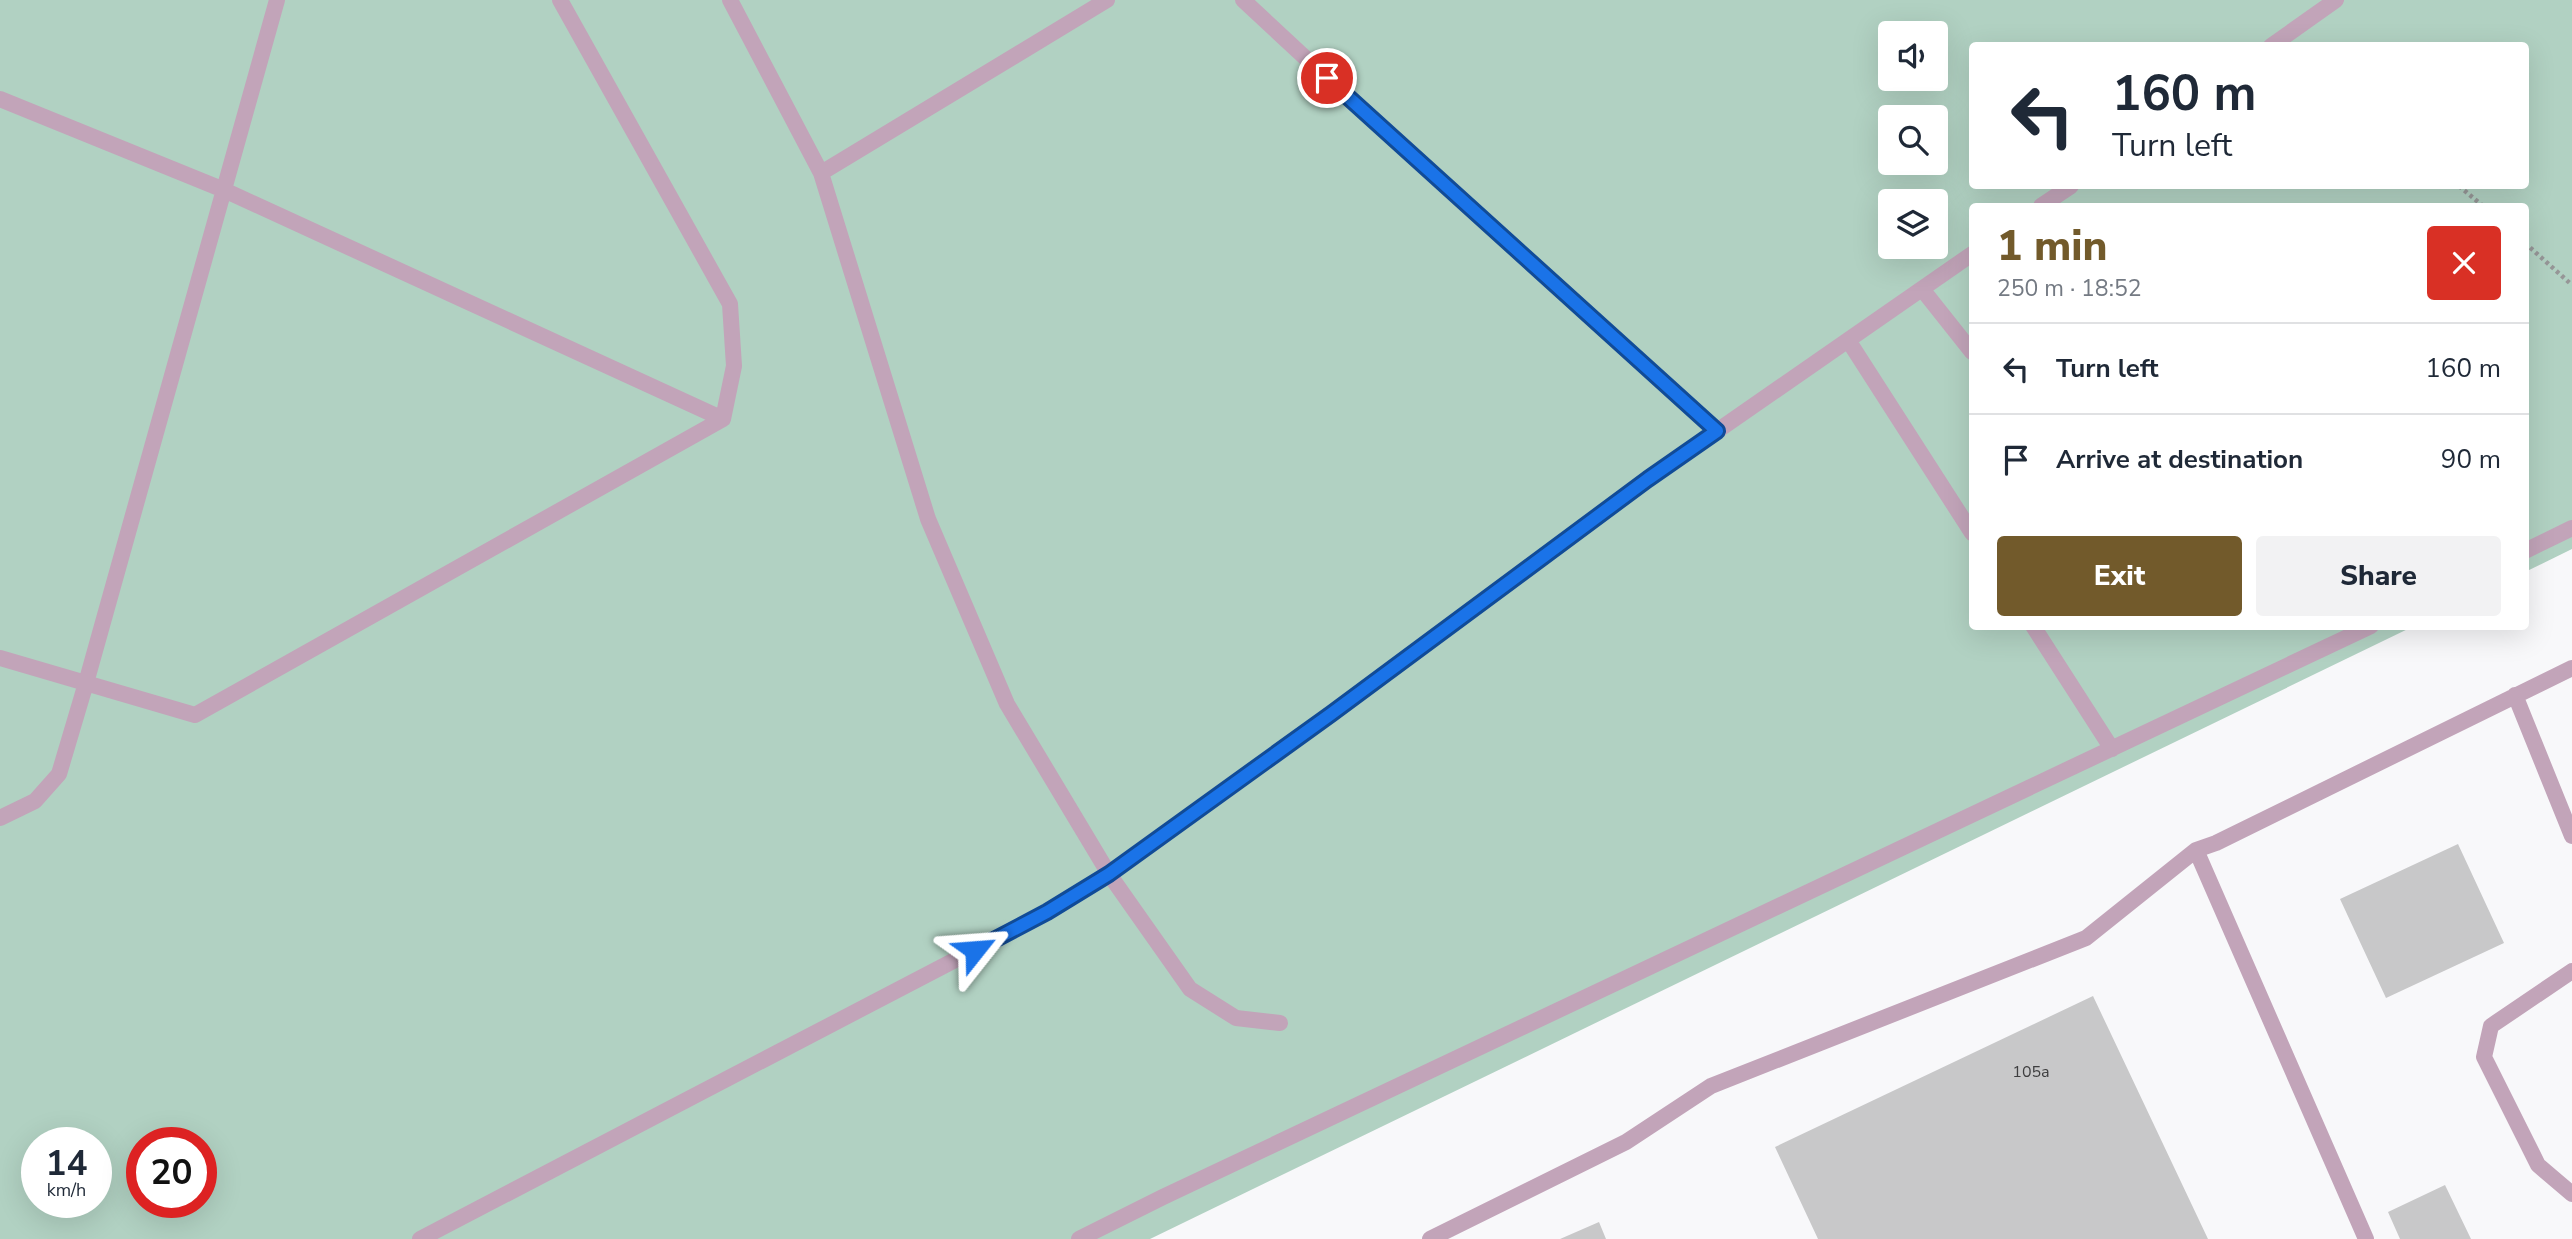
<!DOCTYPE html>
<meta charset="utf-8">
<style>
:root{--surface:#fff;--page:#f2f2f3;--text:#1f2937;--muted:#747a83;--line:#e0e1e3;--accent:#725a2b}
body{margin:0;font-family:"Nunito Sans",sans-serif;background:var(--page);color:var(--text);height:100vh;display:flex;flex-direction:column;font-size:26px;white-space:nowrap}
*{box-sizing:border-box;margin:0}
p{font-size:23px;color:var(--muted)}
.icon{flex:none;width:38px;height:38px;fill:none;stroke:currentColor;stroke-width:2;stroke-linecap:round;stroke-linejoin:round}
.map{position:relative;flex:1;overflow:hidden}
.drawer{position:absolute;left:1969px;top:203px;width:560px;height:427px;display:flex;flex-direction:column;background:var(--surface);border-radius:7px;box-shadow:0 7px 28px #0002}
.drawer>*{flex:none}
.hud{position:absolute;left:1969px;top:42px;width:560px;height:147px;border-radius:7px;box-shadow:0 7px 28px #0002;background:#fff;color:var(--text);overflow:hidden}
.fabs{position:absolute;left:1878px;top:21px;display:grid;gap:14px}
.fabs a{display:grid;place-items:center;width:70px;height:70px;border-radius:7px;background:var(--surface);box-shadow:0 7px 28px #0002;font-size:35px}
.speed{position:absolute;left:21px;top:1127px;display:flex;gap:14px;font-size:35px;font-weight:700;text-align:center}
.speed>*{display:grid;place-content:center;width:91px;height:91px;border-radius:50%;background:var(--surface);box-shadow:0 7px 28px #0002;line-height:1}
.speed small{font-size:18px;font-weight:400}
.speed .limit{border:10px solid #d22;background:#fff;color:#111}
.pin{position:absolute;display:grid;place-items:center;width:60px;height:60px;color:#fff;margin:-30px;border:4px solid #fff;border-radius:50%;box-shadow:0 2px 7px #0007}
.me{position:absolute;width:77px;margin:-38px;rotate:62deg;stroke-linejoin:round;filter:drop-shadow(0 0 5px #0008)}
.turn{display:flex;align-items:center;gap:24px;height:147px;padding:0 28px;font-size:32px}
.turn .icon{width:91px;height:91px;stroke-width:2.5}
.turn b{display:block;font-size:49px;line-height:60px}
.round{display:grid;place-items:center;flex:none;width:74px;height:74px;border-radius:7px;background:var(--page)}
.head{display:flex;align-items:center;justify-content:space-between;height:119px;padding:0 28px}
h1{font-size:42px;font-weight:800;line-height:52px;color:var(--accent)}
.cta{display:flex;gap:14px;margin-top:auto;padding:14px 28px}
.cta a{flex:1;height:80px;border-radius:7px;background:var(--accent);color:#fff;font-size:28px;font-weight:800;line-height:80px;text-align:center}
.cta a+a{background:var(--page);color:var(--text)}
ul{padding:0;list-style:none}
li{display:flex;align-items:center;gap:21px;height:91px;padding:0 28px;border-top:2px solid var(--line)}
li div{flex:1}
li b{display:block;font-size:26px}
li em{font-style:normal}
.map>svg:first-child{display:block}
.green{fill:#b1d1c2;fill-rule:evenodd}
.building{fill:#c8c8c9}
.lines{fill:none;stroke-linecap:round;stroke-linejoin:round}
.path{stroke:#969697;stroke-width:4.5;stroke-dasharray:3.5 3.5;stroke-linecap:butt}
.lane{stroke:#c2a4b9;stroke-width:16}
.route-casing{stroke:#114b97;stroke-width:18}
.route{stroke:#1a73e8;stroke-width:12}
.labels{text-anchor:middle;stroke-width:6;stroke-linejoin:round;paint-order:stroke}
.number-label{font-size:16px;fill:#3e3e3f}
</style>
<div class="map">
<svg width="2572" height="1239" viewBox="0 0 2572 1239">
<rect width="100%" height="100%" fill="#f8f8fa"/>
<!-- green -->
<path class="green" d="M0 0H2572V549L2525 572V206H1972V626L2412 627 1150 1239H0ZM1890 33H1936V79H1890ZM1972 46H2525V186H1972ZM1890 117H1936V163H1890ZM1890 201H1936V247H1890ZM37 1143H96V1202H37ZM142 1143H201V1202H142Z"/>
<!-- building -->
<path class="building" d="M2458 844 2504 943 2386 998 2340 899Z
M2093 996 2208 1239H1818L1775 1147Z
M2445 1185 2471 1239H2400L2388 1212Z
M1599 1222 1606 1239H1560Z"/>
<g class="lines">
<!-- path -->
<path class="path" d="M2459 186 2483 206
M2525 243 2572 285"/>
<!-- lane -->
<path class="lane" d="M730 0 821 173 928 519 1007 704 1109 874 1190 989 1236 1018 1280 1023
M1243 0 1327 78 1717 431
M2271 46 2336 0
M0 99 224 190 723 419
M821 173 1107 0
M2041 206 2071 186
M1922 289 1972 352
M1848 340 1972 533
M2525 551 2572 528
M2033 626 2112 749
M0 658 195 715 723 419 734 366 730 304 560 0
M2515 695 2572 836
M0 818 35 801 59 774 86 683 277 0
M2196 850 2366 1239
M2572 971 2491 1026 2484 1057 2538 1165 2572 1194
M420 1239 1047 912 1109 874 1331 714 1648 479 1972 254
M1079 1239 1163 1197 2371 626
M1430 1239 1626 1142 1711 1086 2086 938 2196 850 2216 843 2572 668"/>
</g>
<g class="lines">
<!-- route casing -->
<g class="route-casing">
<path id="route" d="M975 950 1047 912 1109 874 1331 714 1648 479 1717 431 1327 78"/>
</g>
<!-- route -->
<use href="#route" class="route"/>
</g>
<g class="labels">
<!-- number labels -->
<g class="number-label">
<text x="2031" y="1077">105а</text>
</g>
</g>
</svg>
<div class="fabs">
<a><svg class="icon" aria-label="sound" viewBox="0 0 24 24"><path d="M4 9h4l5-4v14l-5-4H4zM17 9q2 3 0 6"/></svg></a>
<a><svg class="icon" aria-label="search" viewBox="0 0 24 24"><circle cx="10" cy="10" r="6"/><path d="M15 15l6 6"/></svg></a>
<a><svg class="icon" aria-label="layers" viewBox="0 0 24 24"><path d="M12 4l9 5-9 5-9-5zM3 14l9 5 9-5"/></svg></a>
</div>
<div class="speed"><div>14<small>km/h</small></div><div class="limit">20</div></div>
<div class="pin" style="left:1327px;top:78px;background:#d93025"><svg class="icon" aria-label="arrive" viewBox="0 0 24 24"><path d="M6 21V4h12l-3 4 3 4H6"/></svg></div>
<svg class="me" style="left:975px;top:950px" viewBox="-20 -20 40 40"><path d="M0-17L14 15 0 8-14 15z" fill="#1a73e8" stroke="#fff" stroke-width="4"/></svg>
<div class="hud">
<div class="turn"><svg class="icon" aria-label="left" viewBox="0 0 24 24"><path d="M17 20v-9H6M10 6l-5 5 5 5"/></svg><div><b>160 m</b>Turn left</div></div>
</div>
<section class="drawer">
<div class="head"><div><h1>1 min</h1><p>250 m · 18:52</p></div><a class="round" style="background:#d93025;color:#fff"><svg class="icon" aria-label="close" viewBox="0 0 24 24"><path d="M6 6l12 12M18 6L6 18"/></svg></a></div>
<ul>
<li><svg class="icon" aria-label="left" viewBox="0 0 24 24"><path d="M17 20v-9H6M10 6l-5 5 5 5"/></svg><div><b>Turn left</b></div><em>160 m</em></li>
<li><svg class="icon" aria-label="arrive" viewBox="0 0 24 24"><path d="M6 21V4h12l-3 4 3 4H6"/></svg><div><b>Arrive at destination</b></div><em>90 m</em></li>
</ul>
<div class="cta"><a>Exit</a><a>Share</a></div>
</section>
</div>
